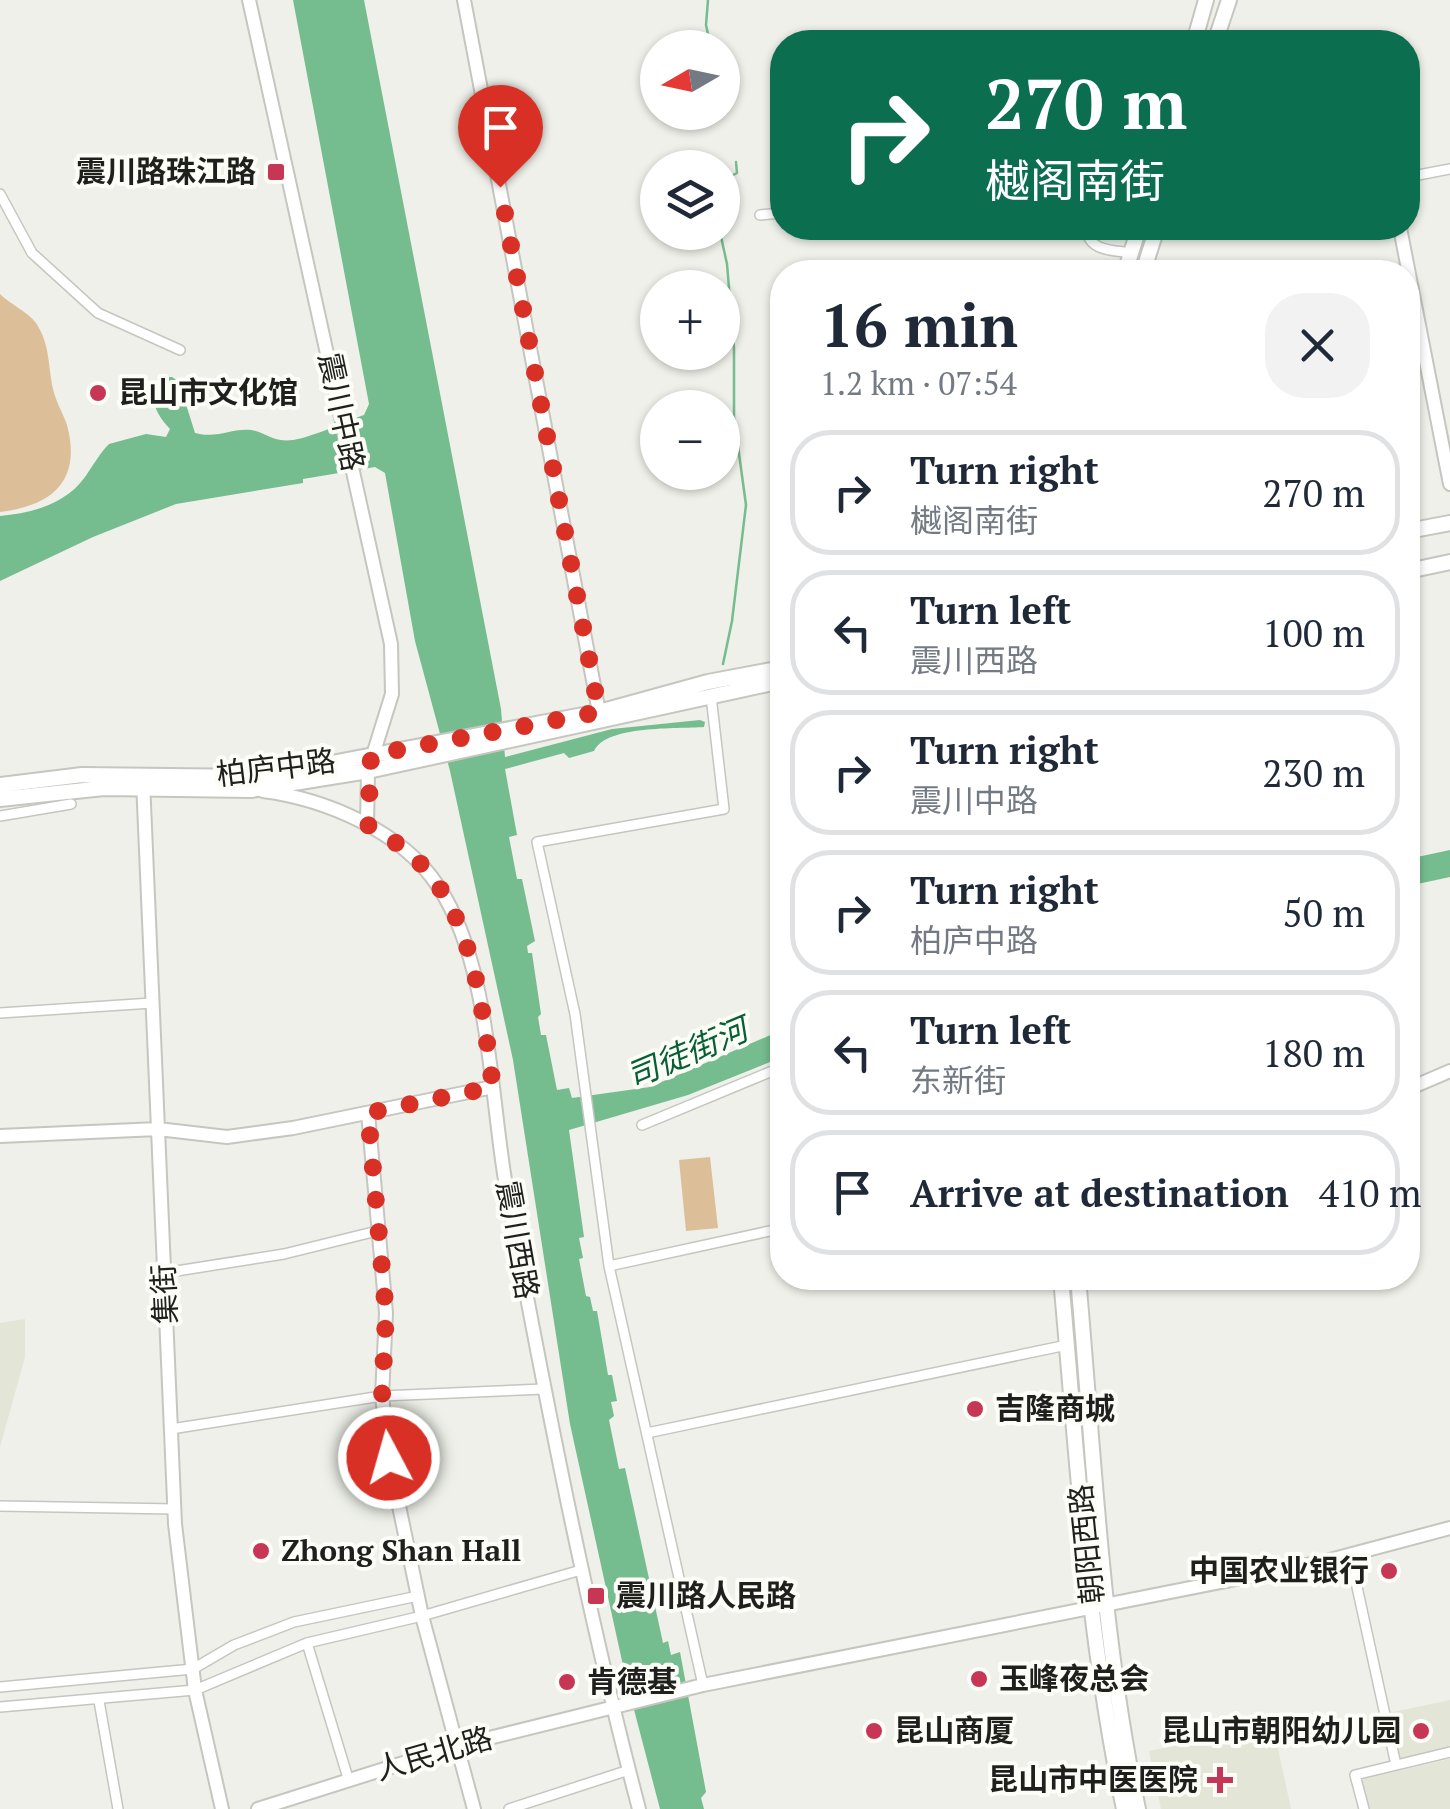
<!DOCTYPE html>
<meta charset="utf-8">
<style>
:root{--surface:#fff;--page:#f2f2f3;--text:#1f2937;--muted:#747a83;--line:#e0e1e3}
body{margin:0;font-family:"PT Serif","Noto Sans SC",serif;background:var(--page);color:var(--text);height:100vh;display:flex;flex-direction:column;font-size:38px;white-space:nowrap}
*{box-sizing:border-box;margin:0}
p{font-size:32px;color:var(--muted)}
.icon{flex:none;width:55px;height:55px;fill:none;stroke:currentColor;stroke-width:2;stroke-linecap:round;stroke-linejoin:round}
.map{position:relative;flex:1;overflow:hidden}
.drawer{position:absolute;left:770px;top:260px;width:650px;height:1030px;display:flex;flex-direction:column;background:var(--surface);border-radius:40px;box-shadow:0 2px 8px #0004}
.drawer>*{flex:none}
.hud{position:absolute;left:770px;top:30px;width:650px;height:210px;border-radius:40px;box-shadow:0 2px 8px #0004;background:#0b6e4f;color:#fff;overflow:hidden}
.needle{width:65px;rotate:261deg}
.tools{position:absolute;left:640px;top:30px;display:grid;gap:20px}
.tools a{display:grid;place-items:center;width:100px;height:100px;border-radius:50%;background:var(--surface);box-shadow:0 2px 8px #0004;font-size:50px}
.pin{position:absolute;display:grid;place-items:center;width:85px;height:85px;color:#fff;margin:-102px -42px;border-radius:50% 50% 50% 0;rotate:-45deg;box-shadow:0 0 10px #0007}
.pin .icon{rotate:45deg}
.me{position:absolute;width:110px;margin:-55px;rotate:354deg;stroke-linejoin:round;filter:drop-shadow(0 0 8px #0008)}
.turn{display:flex;align-items:center;gap:35px;height:210px;padding:0 50px;font-size:45px}
.turn .icon{width:130px;height:130px;stroke-width:2.5}
.turn b{display:block;font-size:70px;line-height:85px}
.round{display:grid;place-items:center;flex:none;width:105px;height:105px;border-radius:40px;background:var(--page)}
.headline{display:flex;align-items:center;justify-content:space-between;height:170px;padding:0 50px}
h1{font-size:60px;font-weight:800;line-height:75px}
ul{padding:0;list-style:none}
li{display:flex;align-items:center;gap:30px;height:125px;margin:0 20px 15px;padding:0 30px;border:5px solid var(--line);border-radius:40px}
li div{flex:1}
li b{display:block;font-size:38px}
li em{font-style:normal}
.map>svg:first-child{display:block}
.built{fill:#e3e5d7}
.green{fill:#dcbf98}
.water{fill:#75bc8e}
.lines{fill:none;stroke-linecap:round;stroke-linejoin:round}
.stream{stroke:#75bc8e;stroke-width:2.5}
.street-casing{stroke:#c5c6c0;stroke-width:12}
.secondary-casing{stroke:#c5c6c0;stroke-width:16}
.primary-casing{stroke:#c5c6c0;stroke-width:18}
.street{stroke:#fff;stroke-width:9}
.secondary{stroke:#fff;stroke-width:12}
.primary{stroke:#fff;stroke-width:14}
.route{stroke:#d93025;stroke-width:18;stroke-dasharray:0 32.4}
.poi-dot{fill:#c73755;stroke:#fcfdf6;stroke-width:4}
.labels{text-anchor:middle;stroke-width:8;stroke-linejoin:round;paint-order:stroke}
.poi-label{font-size:30px;font-weight:bold;fill:#1f1f1d;stroke:#fcfdf6;text-anchor:start}
.street-label{font-size:30px;fill:#1f1f1d;stroke:#fcfdf6}
.water-label{font-size:32px;font-style:italic;fill:#085f35;stroke:#fcfdf6}
</style>
<div class="map">
<svg width="1450" height="1809" viewBox="0 0 1450 1809">
<rect width="100%" height="100%" fill="#eef0e9"/>
<!-- built -->
<path class="built" d="M25 1319V1357L0 1447V1323Z
M1450 1700V1749L1399 1760 1389 1713Z
M1273 1725 1291 1809H1161L1149 1751Z
M1450 1759V1809H1368L1361 1780Z"/>
<!-- green -->
<path class="green" d="M0 294C11 305 27 311 36 323 50 344 48 365 53 389 56 402 63 413 67 425 82 481 52 506 0 512Z
M710 1157 718 1228 686 1231 679 1160Z"/>
<!-- water -->
<path class="water" d="M293 0H364L501 709 505 757 612 729 700 720 705 722 704 727C677 729 606 725 594 751L569 758 564 753 505 769 517 835 509 837 517 879H522L535 941 527 946 528 953H532L541 1014 538 1017 541 1035H546L557 1090 569 1088 572 1098 650 1087 782 1030V1055L770 1062 688 1095 569 1130 584 1237 579 1238 583 1258 579 1259 586 1296 590 1297 593 1311H597L608 1375H612L617 1401 611 1402 614 1416 609 1420 619 1469 625 1468 663 1643 668 1641 671 1655 680 1652 706 1792 701 1798 704 1809H660L626 1679 570 1424 513 1060 450 771 415 641 385 473 375 467 303 479V483L176 504 93 537 0 581V516C31 513 65 505 85 477 93 466 99 454 109 444L146 434 166 437 170 429C155 413 146 396 163 377H172L179 382 195 433C218 439 231 428 251 430 261 431 271 439 281 440 300 444 343 422 364 415L369 404Z
M1450 850V877L1408 886V859Z"/>
<g class="lines">
<!-- stream -->
<path class="stream" d="M708 0 706 25 711 48
M722 94 727 112
M722 181 737 173 736 162
M720 232 727 264 734 348V417L746 505 732 621 723 664"/>
<!-- street casing -->
<g class="street-casing">
<path id="street" d="M1408 177 1450 169
M0 194 32 253 98 313 180 350
M760 215 782 213
M1086 228C1089 252 1112 250 1132 253
M0 816 71 804
M0 1013 152 1003
M778 1069 782 1084
M642 1125 782 1067
M609 1266 779 1229 782 1231
M164 1273 284 1254 377 1231
M171 1429 382 1396 544 1389
M647 1433 1067 1345
M0 1506 175 1509
M1350 1555 1396 1765
M307 1643 348 1778
M703 1685 609 1266 575 1014 537 842 724 809 711 696
M0 1687 193 1669 234 1645 294 1622 418 1596
M99 1701 118 1809
M0 1707 195 1690 307 1643 422 1616 581 1570
M509 1809 629 1770
M1364 1809 1355 1775 1450 1752"/>
</g>
<!-- secondary casing -->
<g class="secondary-casing">
<path id="secondary" d="M249 0 391 644 392 694 368 771 367 825
M464 0 599 712
M1400 228 1450 484
M143 781 175 1524 195 1690 222 1809
M263 791C325 799 402 831 438 886 490 963 490 1095 506 1186 545 1395 585 1604 639 1809
M1408 1089 1450 1071
M368 1113 386 1313 382 1396 389 1458 422 1616 474 1809
M0 1136 158 1129 227 1137 293 1128 493 1087
M258 1809 457 1746 703 1685 1326 1561 1450 1528"/>
</g>
<!-- primary casing -->
<g class="primary-casing">
<path id="primary" d="M1194 42 1206 0
M1215 42 1229 0
M1125 272 1139 228
M1143 272 1157 228
M1408 531 1450 523
M1408 571 1450 562
M0 785 82 775 259 777 599 712 708 682 782 668
M0 799 104 788 251 790 368 771 782 681
M1061 1278C1077 1455 1087 1635 1124 1809
M1078 1278C1094 1454 1101 1635 1138 1809"/>
</g>
<!-- street -->
<use href="#street" class="street"/>
<!-- secondary -->
<use href="#secondary" class="secondary"/>
<!-- primary -->
<use href="#primary" class="primary"/>
</g>
<g class="lines">
<!-- route -->
<path class="route" d="M389 1458 382 1396 386 1313 368 1113 493 1087C482 1007 474 907 407 851 395 841 380 834 368 825L371 755 599 712 500 187"/>
</g>
<!-- markers -->
<g class="poi-dot">
<rect x="266" y="162" width="20" height="20" rx="5"/>
<circle cx="98" cy="393" r="10"/>
<circle cx="975" cy="1409" r="10"/>
<circle cx="261" cy="1551" r="10"/>
<circle cx="1389" cy="1571" r="10"/>
<rect x="586" y="1586" width="20" height="20" rx="5"/>
<circle cx="979" cy="1679" r="10"/>
<circle cx="567" cy="1682" r="10"/>
<circle cx="874" cy="1731" r="10"/>
<circle cx="1421" cy="1731" r="10"/>
<path d="M1215 1765h10v10h10v10h-10v10h-10v-10h-10v-10h10z"/>
</g>
<g class="labels">
<!-- poi labels -->
<g class="poi-label">
<text x="256" y="182" text-anchor="end">震川路珠江路</text>
<text x="118" y="403">昆山市文化馆</text>
<text x="995" y="1419">吉隆商城</text>
<text x="281" y="1561">Zhong Shan Hall</text>
<text x="1369" y="1581" text-anchor="end">中国农业银行</text>
<text x="616" y="1606">震川路人民路</text>
<text x="999" y="1689">玉峰夜总会</text>
<text x="587" y="1692">肯德基</text>
<text x="894" y="1741">昆山商厦</text>
<text x="1401" y="1741" text-anchor="end">昆山市朝阳幼儿园</text>
<text x="1198" y="1790" text-anchor="end">昆山市中医医院</text>
</g>
<!-- street labels -->
<g class="street-label">
<text transform="translate(341 412) rotate(78)" y="10">震川中路</text>
<text transform="translate(276 768) rotate(-7)" y="10">柏庐中路</text>
<text transform="translate(517 1240) rotate(80)" y="10">震川西路</text>
<text transform="translate(165 1294) rotate(-93)" y="10">集街</text>
<text transform="translate(1087 1544) rotate(-96)" y="10">朝阳西路</text>
<text transform="translate(434 1754) rotate(-16)" y="10">人民北路</text>
</g>
<!-- water labels -->
<g class="water-label">
<text transform="translate(687 1053) rotate(-23)" y="11">司徒街河</text>
</g>
</g>
</svg>
<div class="tools">
<a><svg class="needle" viewBox="-14 -14 28 28"><path d="M0-13l5 13h-10z" fill="#e53935"/><path d="M0 13l5-13h-10z" fill="#747a83"/></svg></a>
<a><svg class="icon" aria-label="layers" viewBox="0 0 24 24"><path d="M12 4l9 5-9 5-9-5zM3 14l9 5 9-5"/></svg></a>
<a>+</a>
<a>−</a>
</div>
<div class="pin" style="left:500px;top:187px;background:#d93025"><svg class="icon" aria-label="arrive" viewBox="0 0 24 24"><path d="M6 21V4h12l-3 4 3 4H6"/></svg></div>
<svg class="me" style="left:389px;top:1458px" viewBox="-20 -20 40 40"><circle r="17" fill="#d93025" stroke="#fff" stroke-width="3"/><path d="M0-11L8 9 0 5-8 9z" fill="#fff"/></svg>
<div class="hud">
<div class="turn"><svg class="icon" aria-label="right" viewBox="0 0 24 24"><path d="M7 20v-9h11M14 6l5 5-5 5"/></svg><div><b>270 m</b>樾阁南街</div></div>
</div>
<section class="drawer">
<div class="headline"><div><h1>16 min</h1><p>1.2 km · 07:54</p></div><a class="round"><svg class="icon" aria-label="close" viewBox="0 0 24 24"><path d="M6 6l12 12M18 6L6 18"/></svg></a></div>
<ul>
<li><svg class="icon" aria-label="right" viewBox="0 0 24 24"><path d="M7 20v-9h11M14 6l5 5-5 5"/></svg><div><b>Turn right</b><p>樾阁南街</p></div><em>270 m</em></li>
<li><svg class="icon" aria-label="left" viewBox="0 0 24 24"><path d="M17 20v-9H6M10 6l-5 5 5 5"/></svg><div><b>Turn left</b><p>震川西路</p></div><em>100 m</em></li>
<li><svg class="icon" aria-label="right" viewBox="0 0 24 24"><path d="M7 20v-9h11M14 6l5 5-5 5"/></svg><div><b>Turn right</b><p>震川中路</p></div><em>230 m</em></li>
<li><svg class="icon" aria-label="right" viewBox="0 0 24 24"><path d="M7 20v-9h11M14 6l5 5-5 5"/></svg><div><b>Turn right</b><p>柏庐中路</p></div><em>50 m</em></li>
<li><svg class="icon" aria-label="left" viewBox="0 0 24 24"><path d="M17 20v-9H6M10 6l-5 5 5 5"/></svg><div><b>Turn left</b><p>东新街</p></div><em>180 m</em></li>
<li><svg class="icon" aria-label="arrive" viewBox="0 0 24 24"><path d="M6 21V4h12l-3 4 3 4H6"/></svg><div><b>Arrive at destination</b></div><em>410 m</em></li>
</ul>
</section>
</div>
